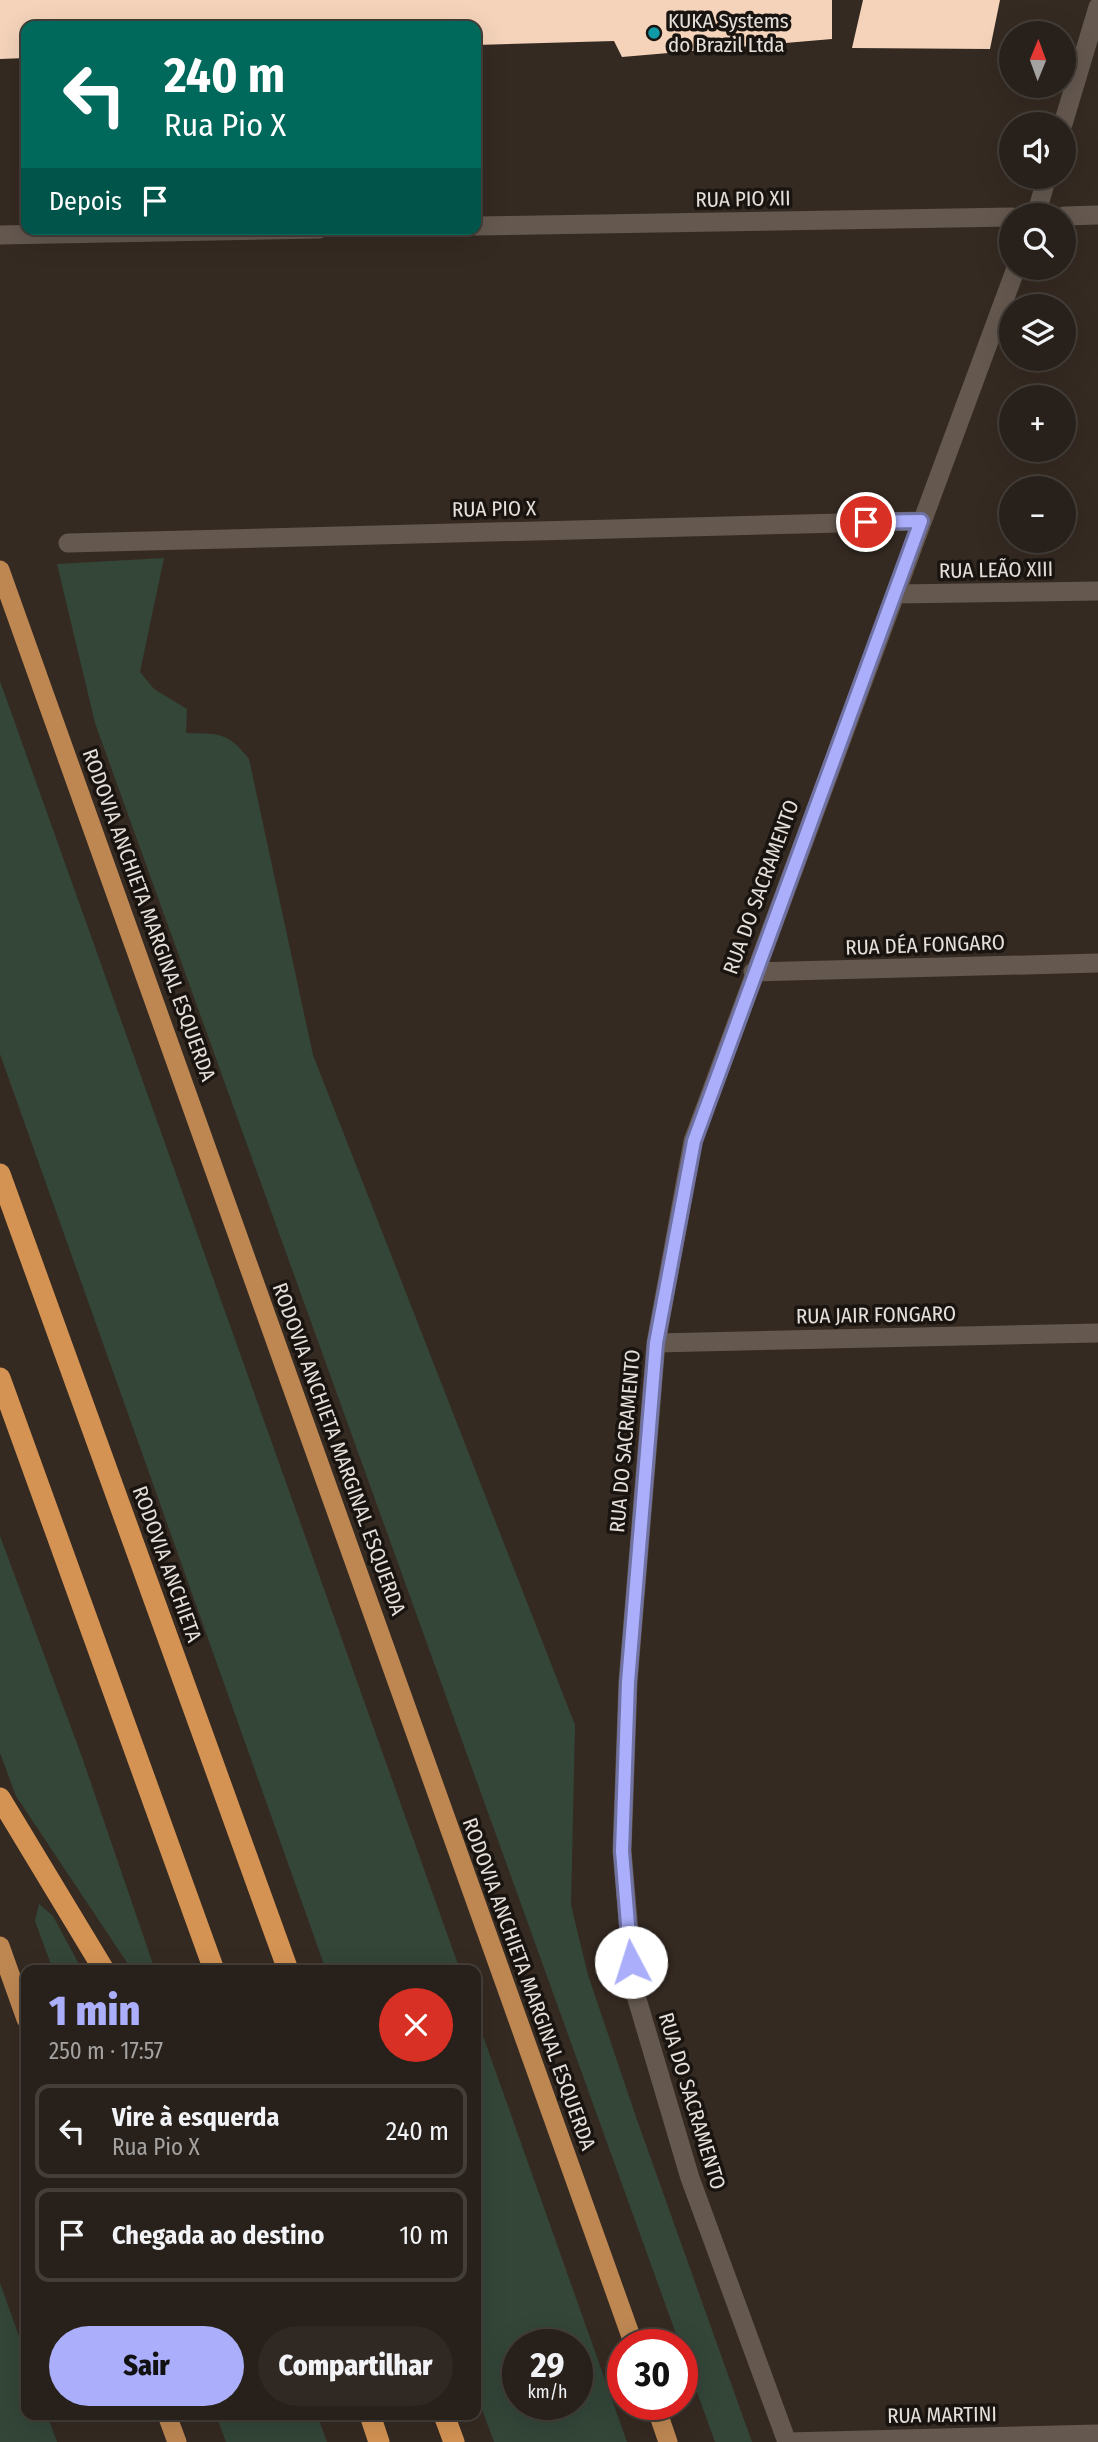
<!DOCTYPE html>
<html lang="pt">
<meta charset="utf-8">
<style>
:root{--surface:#28201a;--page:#302823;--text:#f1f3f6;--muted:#a5a3a2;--line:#443e39;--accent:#abaffb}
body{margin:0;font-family:"Fira Sans Condensed",sans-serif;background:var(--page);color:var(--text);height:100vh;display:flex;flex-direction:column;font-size:26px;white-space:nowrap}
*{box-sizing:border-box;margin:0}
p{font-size:23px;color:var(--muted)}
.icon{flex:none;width:38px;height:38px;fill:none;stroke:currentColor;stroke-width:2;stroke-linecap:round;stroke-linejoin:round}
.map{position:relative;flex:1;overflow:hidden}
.panel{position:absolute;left:21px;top:1965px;width:460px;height:455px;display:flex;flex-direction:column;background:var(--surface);border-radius:14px;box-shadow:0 7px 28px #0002,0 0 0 2px var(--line)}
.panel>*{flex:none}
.hud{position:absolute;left:21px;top:21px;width:460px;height:214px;border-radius:14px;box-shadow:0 7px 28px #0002,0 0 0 2px var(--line);background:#00695c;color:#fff;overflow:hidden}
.needle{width:46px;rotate:1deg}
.tools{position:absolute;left:999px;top:21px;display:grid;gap:14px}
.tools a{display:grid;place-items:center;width:77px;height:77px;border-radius:50%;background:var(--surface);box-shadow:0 7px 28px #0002,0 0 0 2px var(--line);font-size:35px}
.speed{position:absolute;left:502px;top:2329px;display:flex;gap:14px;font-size:35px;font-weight:700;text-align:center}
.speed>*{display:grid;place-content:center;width:91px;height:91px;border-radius:50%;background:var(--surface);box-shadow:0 7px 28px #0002,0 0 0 2px var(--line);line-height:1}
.speed small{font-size:18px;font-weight:400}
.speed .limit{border:10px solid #d22;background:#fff;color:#111}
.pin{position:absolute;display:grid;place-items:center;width:60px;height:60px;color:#fff;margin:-30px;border:4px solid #fff;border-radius:50%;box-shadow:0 2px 7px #0007}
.me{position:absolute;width:77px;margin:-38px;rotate:355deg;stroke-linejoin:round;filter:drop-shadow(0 0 5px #0008)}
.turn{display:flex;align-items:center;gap:24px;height:147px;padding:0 28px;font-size:32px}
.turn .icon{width:91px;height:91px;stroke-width:2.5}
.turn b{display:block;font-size:49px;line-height:60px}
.then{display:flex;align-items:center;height:66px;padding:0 28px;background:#0003;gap:14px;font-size:26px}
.round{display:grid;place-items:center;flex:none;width:74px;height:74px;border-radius:37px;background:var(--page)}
.overview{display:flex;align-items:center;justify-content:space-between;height:119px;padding:0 28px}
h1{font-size:42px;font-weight:800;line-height:52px;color:var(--accent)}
.cta{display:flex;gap:14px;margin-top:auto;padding:14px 28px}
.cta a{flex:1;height:80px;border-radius:42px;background:var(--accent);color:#111;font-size:28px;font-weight:800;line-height:80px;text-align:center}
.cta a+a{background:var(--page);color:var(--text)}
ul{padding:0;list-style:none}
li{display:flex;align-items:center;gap:21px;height:94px;margin:0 14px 10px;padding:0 14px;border:4px solid var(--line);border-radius:14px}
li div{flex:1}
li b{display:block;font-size:26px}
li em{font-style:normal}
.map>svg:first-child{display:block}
.green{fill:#334638;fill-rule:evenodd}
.building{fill:#f4d3ba}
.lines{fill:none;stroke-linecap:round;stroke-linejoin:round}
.minor{stroke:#64584f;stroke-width:19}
.trunk{stroke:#be8752;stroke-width:19}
.motorway{stroke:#d49353;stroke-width:21}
.route-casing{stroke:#6f72a3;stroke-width:18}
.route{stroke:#abaffb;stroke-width:12}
.culture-dot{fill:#0f9aa8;stroke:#191410;stroke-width:2.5}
.labels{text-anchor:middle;stroke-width:7;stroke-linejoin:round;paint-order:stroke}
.poi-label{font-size:21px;fill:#e6dfd9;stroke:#191410;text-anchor:start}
.street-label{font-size:21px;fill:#e6dfd9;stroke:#191410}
</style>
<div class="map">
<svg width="1098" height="2442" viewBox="0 0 1098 2442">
<rect width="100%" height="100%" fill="#352a22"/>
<!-- green -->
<path class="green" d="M164 558 140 672 154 689 187 709 186 733C220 734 228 732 249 759L313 1055 575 1725 571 1905 588 1975 636 2117 752 2442H715L95 723 57 564Z
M0 681 460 1970H326L0 1054Z
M0 1536 82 1757 155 1970H132L16 1796 0 1753Z
M39 1904 53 1916 82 1970H53L35 1921Z
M476 2016 627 2442H494L476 2393ZM518 2345H578V2404H518Z
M0 2283 26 2356V2415H47L57 2442H0Z
M216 2415H317L327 2442H226Z"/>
<!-- building -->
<path class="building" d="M0 0H832V39L622 57 614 41 476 45V26H26V58L0 59Z
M863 0H1000L990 49 852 48Z"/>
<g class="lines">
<!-- minor -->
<path class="minor" d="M1063 124 1098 7
M1036 215 1047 177
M1064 216 1098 215
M476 226 1012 217
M0 235 319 229
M68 543 921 521
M895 594 1098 591
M753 972 1098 963
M656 1343 1098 1333
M787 2442 690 2178 634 1989 622 1851 628 1682 656 1343 693 1141 1016 268
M788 2442 1098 2434"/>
<!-- trunk -->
<path class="trunk" d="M0 570 634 2345
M0 1946 26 2019
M655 2404 668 2442
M167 2415 177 2442"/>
<!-- motorway -->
<path class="motorway" d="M0 1174 288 1970
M0 1378 214 1970
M0 1798 104 1970
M370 2415 379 2442
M444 2415 454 2442"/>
</g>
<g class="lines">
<!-- route casing -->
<g class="route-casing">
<path id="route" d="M631 1962 622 1851 628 1682 656 1343 694 1141 921 521 866 522"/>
</g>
<!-- route -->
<use href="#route" class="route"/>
</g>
<!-- markers -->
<circle class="culture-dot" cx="654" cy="33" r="7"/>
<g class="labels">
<!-- poi labels -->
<g class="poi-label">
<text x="668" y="28">KUKA Systems<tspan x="668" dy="24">do Brazil Ltda</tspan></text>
</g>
<!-- street labels -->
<g class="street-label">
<text transform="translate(743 199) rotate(-1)" y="7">RUA PIO XII</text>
<text transform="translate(494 509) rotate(-1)" y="7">RUA PIO X</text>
<text transform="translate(996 570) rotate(-1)" y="7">RUA LEÃO XIII</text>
<text transform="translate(761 887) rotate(-70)" y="7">RUA DO SACRAMENTO</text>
<text transform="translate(149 915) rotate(70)" y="7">RODOVIA ANCHIETA MARGINAL ESQUERDA</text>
<text transform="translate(925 945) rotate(-2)" y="7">RUA DÉA FONGARO</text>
<text transform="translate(876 1315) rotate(-1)" y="7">RUA JAIR FONGARO</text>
<text transform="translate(625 1441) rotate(-85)" y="7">RUA DO SACRAMENTO</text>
<text transform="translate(339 1449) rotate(70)" y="7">RODOVIA ANCHIETA MARGINAL ESQUERDA</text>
<text transform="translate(167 1564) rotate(70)" y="7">RODOVIA ANCHIETA</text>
<text transform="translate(529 1984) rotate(70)" y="7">RODOVIA ANCHIETA MARGINAL ESQUERDA</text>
<text transform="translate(692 2101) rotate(73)" y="7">RUA DO SACRAMENTO</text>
<text transform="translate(942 2415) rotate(-1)" y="7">RUA MARTINI</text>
</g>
</g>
</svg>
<div class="tools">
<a><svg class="needle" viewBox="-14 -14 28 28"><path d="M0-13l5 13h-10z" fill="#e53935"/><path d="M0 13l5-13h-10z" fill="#a5a3a2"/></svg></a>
<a><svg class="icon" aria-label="sound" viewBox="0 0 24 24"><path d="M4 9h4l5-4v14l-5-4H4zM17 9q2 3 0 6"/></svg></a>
<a><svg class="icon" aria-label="search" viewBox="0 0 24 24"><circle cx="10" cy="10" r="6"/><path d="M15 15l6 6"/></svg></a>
<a><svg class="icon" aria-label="layers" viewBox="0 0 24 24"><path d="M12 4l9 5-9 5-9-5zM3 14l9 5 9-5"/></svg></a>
<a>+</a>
<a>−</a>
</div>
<div class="speed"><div>29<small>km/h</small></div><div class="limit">30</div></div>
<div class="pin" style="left:866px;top:522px;background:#d93025"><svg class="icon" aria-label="arrive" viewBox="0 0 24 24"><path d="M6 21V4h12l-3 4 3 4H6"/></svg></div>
<svg class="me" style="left:631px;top:1962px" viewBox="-20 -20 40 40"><circle r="19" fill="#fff"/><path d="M0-13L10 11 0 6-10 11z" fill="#abaffb"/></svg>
<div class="hud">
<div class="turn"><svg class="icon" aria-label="left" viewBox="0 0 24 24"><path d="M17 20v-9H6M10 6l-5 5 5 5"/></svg><div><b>240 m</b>Rua Pio X</div></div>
<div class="then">Depois<svg class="icon" aria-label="arrive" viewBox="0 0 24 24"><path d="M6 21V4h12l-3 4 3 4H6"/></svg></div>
</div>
<section class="panel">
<div class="overview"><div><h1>1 min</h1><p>250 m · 17:57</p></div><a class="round" style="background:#d93025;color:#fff"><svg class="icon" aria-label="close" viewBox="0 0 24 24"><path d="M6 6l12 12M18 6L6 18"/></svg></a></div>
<ul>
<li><svg class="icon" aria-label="left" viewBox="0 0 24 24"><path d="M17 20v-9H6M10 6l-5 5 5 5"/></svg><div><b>Vire à esquerda</b><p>Rua Pio X</p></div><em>240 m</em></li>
<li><svg class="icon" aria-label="arrive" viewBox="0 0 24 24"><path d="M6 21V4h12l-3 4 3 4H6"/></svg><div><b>Chegada ao destino</b></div><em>10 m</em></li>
</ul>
<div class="cta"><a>Sair</a><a>Compartilhar</a></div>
</section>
</div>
